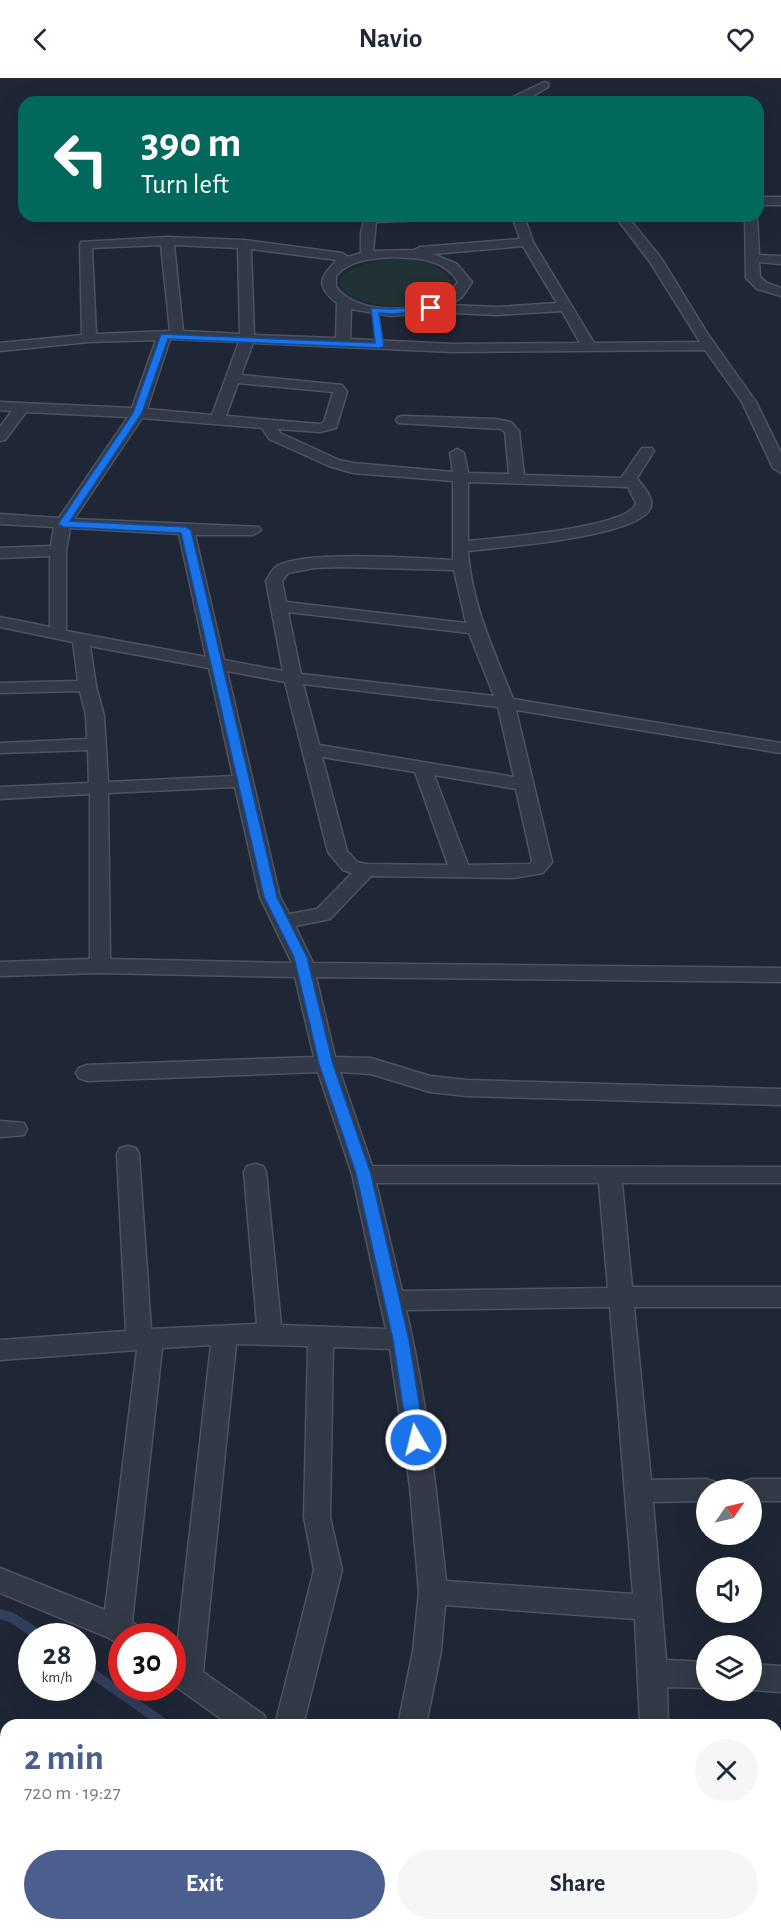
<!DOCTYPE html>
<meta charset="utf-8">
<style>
:root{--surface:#fff;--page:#f6f6f7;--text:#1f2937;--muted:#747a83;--accent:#4a5f8d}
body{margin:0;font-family:"Alegreya Sans",sans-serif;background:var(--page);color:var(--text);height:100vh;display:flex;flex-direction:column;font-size:22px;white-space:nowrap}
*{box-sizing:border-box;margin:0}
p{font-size:20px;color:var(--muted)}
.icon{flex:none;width:33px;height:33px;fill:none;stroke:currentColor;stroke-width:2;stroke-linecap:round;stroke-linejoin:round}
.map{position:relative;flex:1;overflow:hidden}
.drawer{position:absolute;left:0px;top:1641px;width:782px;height:212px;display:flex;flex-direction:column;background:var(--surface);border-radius:18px 18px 0 0;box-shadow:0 6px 24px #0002}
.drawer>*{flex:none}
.guide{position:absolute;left:18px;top:18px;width:746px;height:126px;border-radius:18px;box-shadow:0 6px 24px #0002;background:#00695c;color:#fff;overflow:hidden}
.needle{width:39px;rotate:56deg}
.buttons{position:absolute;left:696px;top:1401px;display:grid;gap:12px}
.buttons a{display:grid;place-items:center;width:66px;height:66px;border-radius:50%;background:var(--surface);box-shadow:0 6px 24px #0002;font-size:30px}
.speed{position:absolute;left:18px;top:1545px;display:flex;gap:12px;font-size:30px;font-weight:700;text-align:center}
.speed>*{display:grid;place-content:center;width:78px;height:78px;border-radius:50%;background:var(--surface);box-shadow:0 6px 24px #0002;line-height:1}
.speed small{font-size:15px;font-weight:400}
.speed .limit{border:9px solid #d22;background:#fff;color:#111}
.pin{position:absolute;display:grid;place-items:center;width:51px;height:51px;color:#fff;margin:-26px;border-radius:12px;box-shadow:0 3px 9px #0006}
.me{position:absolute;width:66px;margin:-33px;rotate:352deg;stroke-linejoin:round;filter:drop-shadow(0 0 4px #0008)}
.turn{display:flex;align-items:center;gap:21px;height:126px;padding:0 24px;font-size:27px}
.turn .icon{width:78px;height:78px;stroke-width:2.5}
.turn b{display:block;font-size:42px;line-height:51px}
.round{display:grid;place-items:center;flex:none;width:63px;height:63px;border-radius:32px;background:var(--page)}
.head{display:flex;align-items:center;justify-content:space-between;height:102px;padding:0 24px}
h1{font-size:36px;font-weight:700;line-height:45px;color:var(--accent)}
.action{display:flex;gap:12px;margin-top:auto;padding:12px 24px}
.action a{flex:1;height:69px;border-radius:36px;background:var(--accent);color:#fff;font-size:24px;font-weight:700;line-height:69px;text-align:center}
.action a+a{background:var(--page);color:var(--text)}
header{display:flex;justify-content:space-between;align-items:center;height:78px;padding:0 24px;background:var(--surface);font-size:27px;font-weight:700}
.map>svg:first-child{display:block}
.green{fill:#213236}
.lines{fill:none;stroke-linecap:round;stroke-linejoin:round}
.stream{stroke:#33405d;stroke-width:10}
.minor-casing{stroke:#4d5361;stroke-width:3}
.minor{fill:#333946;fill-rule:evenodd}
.route{fill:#1a73e8;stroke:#114b97;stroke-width:1.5}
</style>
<header><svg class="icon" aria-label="back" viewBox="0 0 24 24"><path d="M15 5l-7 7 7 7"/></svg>Navio<svg class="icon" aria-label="heart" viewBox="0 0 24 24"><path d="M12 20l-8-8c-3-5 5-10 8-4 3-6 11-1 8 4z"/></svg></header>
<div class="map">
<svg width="781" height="1852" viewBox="0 0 781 1852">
<rect width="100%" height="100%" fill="#1f2635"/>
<!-- green -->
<path class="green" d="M391 181C412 181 440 182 451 203 441 234 377 232 354 219 312 197 374 183 391 181Z"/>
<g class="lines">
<!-- stream -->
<path class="stream" d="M0 1536 11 1539 40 1558
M82 1588 166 1647
M451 1846 459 1852"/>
<!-- minor casing -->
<g class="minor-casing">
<path id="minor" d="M544 4 548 5V9L523 24H511L513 19Z
M758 119H781V127H758Z
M365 138H431L425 142 376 144 373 173 414 172 420 169 520 161 512 138H524L533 164 594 265 700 264 650 184 615 138H627L661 180 707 255 756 324 781 375V395L773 390 742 324 705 272 453 274 253 265 241 297 342 307 347 314 336 350 320 354 278 351 280 355 339 382 353 385 453 394 450 375 457 371 464 375 468 395 509 396 505 354 501 351 398 345 396 342 398 339 403 338 495 341 511 344 519 353 524 397 621 400 642 370H652L654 373 637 400C642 408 653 417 651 428 645 459 499 469 468 473 471 525 494 573 513 621L781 665V675L516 632 552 784 543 795 513 800 371 798 330 841 295 848 313 885 781 890V904L316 899 335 979 371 980 430 998 467 1002 781 1011V1027L467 1018 430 1014 371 996 340 994 372 1088 781 1089V1105H622L632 1209H781V1229H634L651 1402 706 1401 715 1404 719 1412H706V1423L653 1424 666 1582 706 1584V1610L667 1609 668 1647H640L635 1541 445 1527 441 1573 426 1647H398L413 1573 419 1514 410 1409 390 1271 333 1269 330 1439 342 1492 303 1647H275L314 1492 304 1439 308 1268 236 1266 203 1594 264 1637 268 1647H230L172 1606V1576L176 1578 211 1267 162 1270 132 1544 139 1549 143 1558H122V1568L107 1559 0 1515V1490L105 1532 137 1272 0 1282V1262L126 1253 117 1076 120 1070 128 1068 136 1070 139 1076 151 1251 257 1246 244 1094 247 1088 255 1086 263 1088 266 1094 281 1247 386 1251 352 1096 318 994 87 1003 79 1000 76 995 79 990 87 987 314 979 295 899 100 895 0 898V884L90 881V716L0 721V709L89 705 88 672 0 675V665L87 661 86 638 80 613 0 615V605L78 603 73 564 0 549V539L50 549V478L0 480V470L51 468 54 449 0 446V436L59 440 128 339 26 334 5 362 0 363V349L12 333 0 332V324L132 330 156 262 89 264 0 273V265L82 257 80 167 81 164 167 159 244 162 342 175 348 179 361 175V155ZM161 167 170 253 96 256 92 170ZM174 167 238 170 240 256 183 253ZM523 168 557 225 497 229 450 227 462 219 472 204 457 186 433 176ZM251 171 337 182C321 199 314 207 337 225L336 260 254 257ZM394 179C418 180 445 181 458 204 437 236 359 241 336 209V198C348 182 375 180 394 179ZM351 231 391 238 432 234 497 237 562 233 580 265 453 266 350 261ZM170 261 239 264 212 337 147 331ZM238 305 333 314 324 344 320 346 226 338ZM142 340 262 350 269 361 329 388 353 395 453 403V482C416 480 305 472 277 488 272 491 269 498 266 503L283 593 224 582 195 457H253L261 452 259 449 74 441ZM468 404 628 409 636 425C631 450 495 460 468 463ZM70 450 179 456 206 579 66 553V473ZM340 489 454 492 466 545 286 524 282 503 288 495 314 490ZM288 534 469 555 494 618 301 596ZM90 568 209 590 233 698 108 704 104 638 96 608ZM227 593 285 604 328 774 343 792 352 795 317 831 289 836 280 819ZM303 606 498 629 514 699 319 667ZM322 679 415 694 448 787 366 786 357 784 347 773ZM434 697 516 711 532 783 530 786 468 787ZM235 709 260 819 292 885 110 881 108 715ZM376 1105H599L608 1210 402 1213ZM610 1229 633 1516 446 1503C436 1412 427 1321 406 1232Z
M745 138H757L759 177 781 178V186L759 184 760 199 767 205 781 210V218L757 211 746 200Z
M0 1043 24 1045 27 1051 24 1057 0 1059Z
M752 1401H781V1423H752V1412H739L743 1404Z
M752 1586 781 1588V1614L752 1612Z
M0 1695 6 1697V1729L0 1727Z
M776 1819H781V1849L769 1846H776Z
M12 1846H44V1852H12Z
M496 1846H533L536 1852H498Z
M643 1846H675V1852H643Z"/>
</g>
<!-- minor -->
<use href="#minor" class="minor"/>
</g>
<!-- route -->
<path class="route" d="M431 227 434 228V232L393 236 379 235 384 268 380 270 168 261 142 335 70 443 186 449 191 452 277 819 307 879 333 986 371 1096 409 1262 425 1362 422 1367 416 1369 410 1367 408 1362 393 1262 356 1096 319 986 294 879 264 819 181 455 63 449 58 446 133 335 161 256 375 265 371 230 393 231Z"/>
</svg>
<div class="buttons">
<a><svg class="needle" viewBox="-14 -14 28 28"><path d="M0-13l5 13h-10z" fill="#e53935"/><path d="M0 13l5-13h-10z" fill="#747a83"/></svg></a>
<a><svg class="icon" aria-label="sound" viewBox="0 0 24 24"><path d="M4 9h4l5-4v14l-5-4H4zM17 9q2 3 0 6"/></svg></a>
<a><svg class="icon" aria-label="layers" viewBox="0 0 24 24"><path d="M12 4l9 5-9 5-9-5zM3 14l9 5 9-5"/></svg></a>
</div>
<div class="speed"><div>28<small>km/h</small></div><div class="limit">30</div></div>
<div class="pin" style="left:431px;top:230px;background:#d93025"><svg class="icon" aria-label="arrive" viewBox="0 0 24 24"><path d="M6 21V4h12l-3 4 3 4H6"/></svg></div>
<svg class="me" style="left:416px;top:1362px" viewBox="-20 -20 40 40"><circle r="17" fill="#1a73e8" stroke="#fff" stroke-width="3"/><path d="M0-11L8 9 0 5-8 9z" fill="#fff"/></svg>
<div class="guide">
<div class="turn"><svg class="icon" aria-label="left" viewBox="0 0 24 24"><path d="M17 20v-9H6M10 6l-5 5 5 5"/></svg><div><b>390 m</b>Turn left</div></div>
</div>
<section class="drawer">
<div class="head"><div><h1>2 min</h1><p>720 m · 19:27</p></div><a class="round"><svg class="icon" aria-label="close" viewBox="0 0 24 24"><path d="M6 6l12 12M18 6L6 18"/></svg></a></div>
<div class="action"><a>Exit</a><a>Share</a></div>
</section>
</div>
